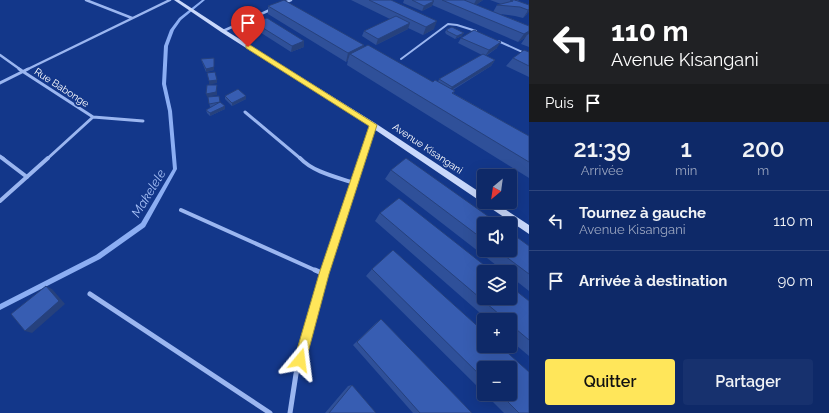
<!DOCTYPE html>
<html lang="fr">
<meta charset="utf-8">
<style>
:root{--surface:#0e2968;--page:#17316e;--text:#f1f3f6;--muted:#9ba6c0;--line:#2e457c;--accent:#ffe65a}
body{margin:0;font-family:Raleway,sans-serif;background:var(--page);color:var(--text);height:100vh;display:flex;flex-direction:column;font-size:15px;white-space:nowrap}
*{box-sizing:border-box;margin:0}
p{font-size:13px;color:var(--muted)}
.icon{flex:none;width:22px;height:22px;fill:none;stroke:currentColor;stroke-width:2;stroke-linecap:round;stroke-linejoin:round}
.map{position:relative;flex:1;overflow:hidden}
.drawer{display:flex;flex-direction:column;background:var(--surface);width:300px}
.drawer>*{flex:none}
.hud{background:#202124;color:#fff;overflow:hidden}
.needle{width:26px;rotate:209deg}
.tools{position:absolute;left:477px;top:169px;display:grid;gap:8px}
.tools a{display:grid;place-items:center;width:40px;height:40px;border-radius:4px;background:var(--surface);box-shadow:0 4px 16px #0002,0 0 0 1px var(--line);font-size:20px}
.pin{position:absolute;display:grid;place-items:center;width:34px;height:34px;color:#fff;margin:-41px -17px;border-radius:50% 50% 50% 0;rotate:-45deg;box-shadow:0 0 4px #0007}
.pin .icon{rotate:45deg}
.me{position:absolute;width:44px;margin:-22px;rotate:16deg;stroke-linejoin:round;filter:drop-shadow(0 0 3px #0008)}
.turn{display:flex;align-items:center;gap:14px;height:84px;padding:0 16px;font-size:18px}
.turn .icon{width:52px;height:52px;stroke-width:2.5}
.turn b{display:block;font-size:28px;line-height:34px}
.then{display:flex;align-items:center;height:38px;padding:0 16px;background:#0003;gap:8px;font-size:15px}
.eta{display:flex;justify-content:space-evenly;align-items:center;height:68px;text-align:center}
.eta b{font-size:24px;font-weight:600;line-height:28px}
.cta{display:flex;gap:8px;margin-top:auto;padding:8px 16px}
.cta a{flex:1;height:46px;border-radius:4px;background:var(--accent);color:#111;font-size:16px;font-weight:600;line-height:46px;text-align:center}
.cta a+a{background:var(--page);color:var(--text)}
ul{padding:0;list-style:none}
li{display:flex;align-items:center;gap:12px;height:60px;padding:0 16px;border-top:1px solid var(--line)}
li div{flex:1}
li b{display:block;font-size:15px}
li em{font-style:normal}
main{display:flex;flex:1;min-height:0}
.map>svg:first-child{display:block}
.lines{fill:none;stroke-linecap:round;stroke-linejoin:round}
.stream{fill:#8caef3;fill-rule:evenodd}
.lane{stroke:#9bb6f0;stroke-width:2}
.street-far3{stroke:#9bb6f0;stroke-width:2.5}
.street-far2{stroke:#9bb6f0;stroke-width:3}
.street-far1{stroke:#9bb6f0;stroke-width:4}
.street{stroke:#9bb6f0;stroke-width:5}
.secondary{fill:#c9d8fb;fill-rule:evenodd}
.wall{fill:#2f5099}
.shaded-wall{fill:#26417d}
.building{fill:#375db2;stroke:#26417d}
.route{fill:#ffe65a;stroke:#a6963a}
.labels{text-anchor:middle;stroke-width:4;stroke-linejoin:round;paint-order:stroke}
.far-street-label{font-size:10px;fill:#fff;stroke:#13378a}
.water-label{font-size:13px;font-style:italic;fill:#a6c0f7;stroke:#13378a}
</style>
<main>
<div class="map">
<svg width="529" height="413" viewBox="0 0 529 413">
<rect width="100%" height="100%" fill="#13378a"/>
<g class="lines">
<!-- stream -->
<path class="stream" d="M202 0H205L181 20 174 30 168 46 166 84 172 111 177 169 145 227 100 259 0 310V304L96 255 141 223 173 169 168 111 162 84 164 46 170 30 179 18Z"/>
<!-- lane -->
<path class="lane" d="M498 41 529 55
M401 59 448 24 457 25 476 31"/>
<!-- street-far3 -->
<path class="street-far3" d="M86 0 132 18
M282 4 291 0
M223 31 272 9
M0 55 21 70
M26 70 170 0"/>
<!-- street-far2 -->
<path class="street-far2" d="M19 69 93 117 143 121
M0 83 28 69
M245 112 301 159
M0 156 4 159
M47 159 93 117
M362 159 373 125"/>
<!-- street-far1 -->
<path class="street-far1" d="M2 158 27 177
M300 158C313 172 336 177 354 183
M0 201 48 158
M181 210 317 271
M325 271 362 158"/>
<!-- street -->
<path class="street" d="M315 270 324 274
M90 294 270 413
M290 413 296 374 325 270"/>
<!-- secondary -->
<path class="secondary" d="M174 0H179L225 30 375 123 484 195V202H494L529 225V234L371 127 221 32Z"/>
</g>
<!-- wall -->
<path class="wall" d="M351 0H391L434 29 423 35 408 28V29L376 45 362 36 364 31 390 19Z
M404 0H483L476 5 493 12 497 5H500L501 4 490 0H519L518 1 529 5 527 14 523 18 515 16 500 14 529 26V47L521 44 525 38 518 42 432 5V6L422 11 403 3Z
M268 6 364 45 363 47 433 82H438L439 79 482 55 458 43 461 38 497 48 486 56 495 60 491 66 453 90 455 91 453 93 529 136V178L347 65 348 60 346 62 268 14Z
M255 23 304 41V47L291 52 255 29Z
M447 29 462 36 455 39 446 34 445 32Z
M529 52V77L506 66 513 58Z
M201 59 214 61V70L206 72 202 62Z
M225 96 246 99 232 106 225 99Z
M208 97 220 102 225 109 210 116 207 113 206 110 213 106 210 107Z
M391 170 484 224V250H510L529 246V291L510 276V272H505L385 179Z
M380 213 529 301V356L510 340V320H488L375 221Z
M393 250 484 332V346H500L529 372V413H504L485 394H510V368H484V393L366 276 372 269Z
M381 319 472 413H413L353 345 376 323Z
M352 385 376 413H325L348 386Z"/>
<!-- shaded-wall -->
<path class="shaded-wall" d="M476 0H483L472 8Z
M434 1 432 6 422 11 424 6Z
M529 9V12L523 18Z
M437 21 434 29 423 35 426 27Z
M410 23 408 29 376 45 378 39Z
M529 31V34L527 35 525 38 518 42 524 34Z
M464 33 462 36 455 39 457 36Z
M304 41V47L291 52 292 46Z
M501 42 497 48 485 56 489 50Z
M364 45 361 54H350L348 60 346 62 348 53Z
M214 58V70L206 72V69Z
M495 60 491 66 448 92 452 87Z
M217 80V83L209 85V81Z
M217 85V95L207 97 206 94Z
M246 96V99L232 106V103Z
M225 106V109L210 116V113Z
M46 286 52 289 65 304 32 333 25 331Z"/>
<!-- building -->
<path class="building" d="M284 0 364 45 348 53 268 6Z
M369 0H391L437 21 426 27Z
M412 0H432L434 1 424 6Z
M442 0H464L529 26V31L524 34Z
M510 0H516H515L529 5V9L528 10 520 7 497 5 513 1Z
M396 16 410 23 378 39 364 31Z
M267 18 304 41 292 46 255 23Z
M452 27 464 33 457 36 447 31V29Z
M474 30 501 42 489 50 461 38Z
M368 45 433 82 435 80 455 91 452 93 529 136V162L350 54Z
M524 50 529 52V66L513 58Z
M483 54 495 60 452 87 439 79Z
M214 58V67L206 69 201 59Z
M215 72 217 80 209 81 207 73Z
M207 85H217L216 92 206 94Z
M238 89 246 96 232 103 225 96Z
M219 96 220 102 209 104 208 97Z
M220 102 225 106 210 113 206 110Z
M406 158 499 224H484V240L391 170Z
M399 198 493 272H484V298H510V286L529 301V340L510 324V320H506L380 213Z
M510 232 529 246V274L497 250H510Z
M393 250 484 332V346H500L529 372V413H519L500 394H510V368H484V379L372 269Z
M46 286 59 301 25 331 11 314Z
M381 319 472 413H420L357 342Z
M352 385 376 413H329Z"/>
<!-- route -->
<path class="route" d="M246 45H250L377 125 329 274 306 360 304 364 300 366 295 364 294 360 319 274 369 126 246 48Z"/>
<g class="labels">
<!-- far-street labels -->
<g class="far-street-label">
<text transform="translate(62 87) rotate(33)" y="4">Rue Babonge</text>
<text transform="translate(428 148) rotate(34)" y="4">Avenue Kisangani</text>
</g>
<!-- water labels -->
<g class="water-label">
<text transform="translate(148 193) rotate(-59)" y="5">Makelele</text>
</g>
</g>
</svg>
<div class="tools">
<a><svg class="needle" viewBox="-14 -14 28 28"><path d="M0-13l5 13h-10z" fill="#e53935"/><path d="M0 13l5-13h-10z" fill="#9ba6c0"/></svg></a>
<a><svg class="icon" aria-label="sound" viewBox="0 0 24 24"><path d="M4 9h4l5-4v14l-5-4H4zM17 9q2 3 0 6"/></svg></a>
<a><svg class="icon" aria-label="layers" viewBox="0 0 24 24"><path d="M12 4l9 5-9 5-9-5zM3 14l9 5 9-5"/></svg></a>
<a>+</a>
<a>−</a>
</div>
<div class="pin" style="left:248px;top:47px;background:#d93025"><svg class="icon" aria-label="arrive" viewBox="0 0 24 24"><path d="M6 21V4h12l-3 4 3 4H6"/></svg></div>
<svg class="me" style="left:300px;top:360px" viewBox="-20 -20 40 40"><path d="M0-17L14 15 0 8-14 15z" fill="#ffe65a" stroke="#fff" stroke-width="4"/></svg>
</div>
<section class="drawer">
<div class="hud">
<div class="turn"><svg class="icon" aria-label="left" viewBox="0 0 24 24"><path d="M17 20v-9H6M10 6l-5 5 5 5"/></svg><div><b>110 m</b>Avenue Kisangani</div></div>
<div class="then">Puis<svg class="icon" aria-label="arrive" viewBox="0 0 24 24"><path d="M6 21V4h12l-3 4 3 4H6"/></svg></div>
</div>
<div class="eta">
<div><b>21:39</b><p>Arrivée</p></div>
<div><b>1</b><p>min</p></div>
<div><b>200</b><p>m</p></div>
</div>
<ul>
<li><svg class="icon" aria-label="left" viewBox="0 0 24 24"><path d="M17 20v-9H6M10 6l-5 5 5 5"/></svg><div><b>Tournez à gauche</b><p>Avenue Kisangani</p></div><em>110 m</em></li>
<li><svg class="icon" aria-label="arrive" viewBox="0 0 24 24"><path d="M6 21V4h12l-3 4 3 4H6"/></svg><div><b>Arrivée à destination</b></div><em>90 m</em></li>
</ul>
<div class="cta"><a>Quitter</a><a>Partager</a></div>
</section>
</main>
